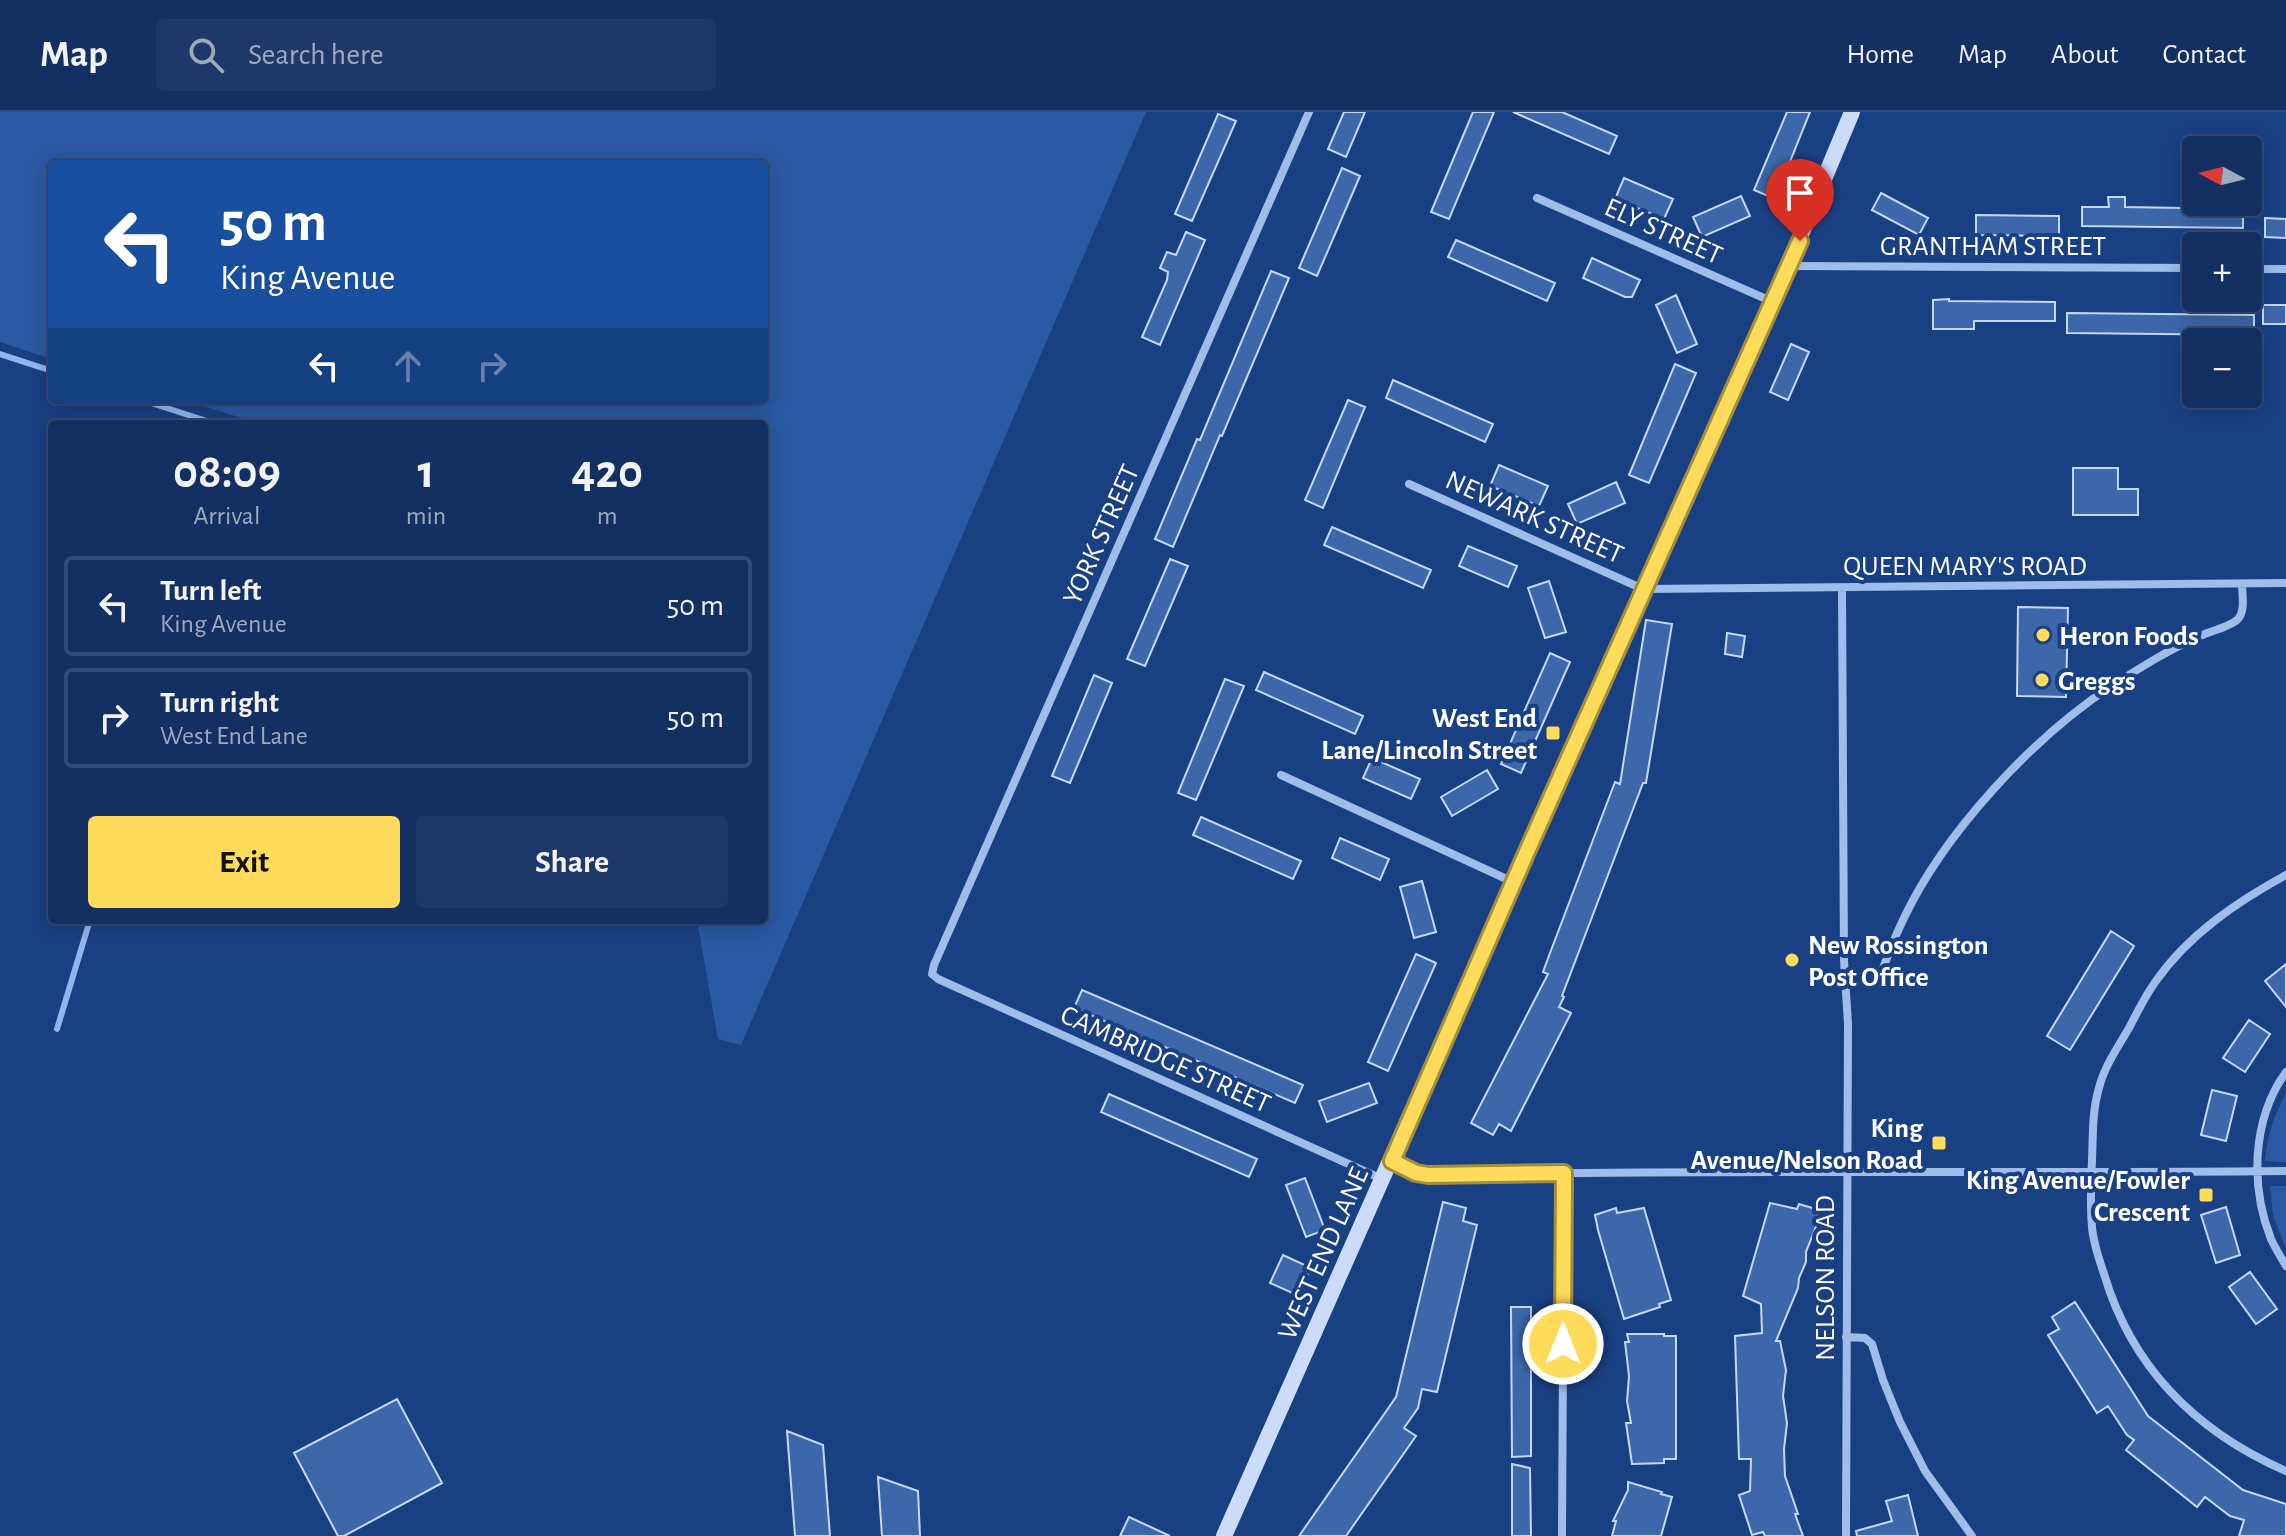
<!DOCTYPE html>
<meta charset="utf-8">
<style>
:root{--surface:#143063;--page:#1d3869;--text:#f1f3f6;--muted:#9da9be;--line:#334b78;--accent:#fedb5a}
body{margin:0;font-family:"Alegreya Sans",sans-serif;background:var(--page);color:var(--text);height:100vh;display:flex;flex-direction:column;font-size:30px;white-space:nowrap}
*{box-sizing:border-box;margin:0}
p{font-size:26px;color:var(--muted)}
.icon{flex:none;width:44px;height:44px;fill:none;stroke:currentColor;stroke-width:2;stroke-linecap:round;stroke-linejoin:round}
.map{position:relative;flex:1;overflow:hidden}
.drawer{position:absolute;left:48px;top:308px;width:720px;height:504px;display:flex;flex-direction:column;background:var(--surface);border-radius:8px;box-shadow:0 4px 20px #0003,0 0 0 2px var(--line)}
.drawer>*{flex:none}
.guide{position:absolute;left:48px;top:48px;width:720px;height:244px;border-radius:8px;box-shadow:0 4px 20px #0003,0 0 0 2px var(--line);background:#1a4fa0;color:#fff;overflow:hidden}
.needle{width:52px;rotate:277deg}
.fabs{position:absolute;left:2182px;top:24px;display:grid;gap:16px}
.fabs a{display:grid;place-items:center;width:80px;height:80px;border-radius:8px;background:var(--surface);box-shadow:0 4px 20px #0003,0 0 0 2px var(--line);font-size:40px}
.pin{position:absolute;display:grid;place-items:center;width:68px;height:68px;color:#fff;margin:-82px -34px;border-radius:50% 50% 50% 0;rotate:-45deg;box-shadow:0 0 8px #0007}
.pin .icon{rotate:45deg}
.me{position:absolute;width:88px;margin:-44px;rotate:0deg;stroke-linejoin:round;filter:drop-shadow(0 0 6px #0008)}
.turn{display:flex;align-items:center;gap:28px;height:168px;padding:0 40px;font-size:36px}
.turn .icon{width:104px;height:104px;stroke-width:2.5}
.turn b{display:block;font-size:56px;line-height:68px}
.lanes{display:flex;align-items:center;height:76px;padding:0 40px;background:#0003;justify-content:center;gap:40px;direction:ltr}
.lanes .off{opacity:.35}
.eta{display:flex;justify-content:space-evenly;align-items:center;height:136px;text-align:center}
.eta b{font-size:48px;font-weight:700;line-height:56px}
.button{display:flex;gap:16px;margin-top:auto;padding:16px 40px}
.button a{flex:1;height:92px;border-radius:8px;background:var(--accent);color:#111;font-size:32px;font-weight:700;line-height:92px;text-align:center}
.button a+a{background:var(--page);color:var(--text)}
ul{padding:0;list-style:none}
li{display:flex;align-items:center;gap:24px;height:100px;margin:0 16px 12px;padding:0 24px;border:4px solid var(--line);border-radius:8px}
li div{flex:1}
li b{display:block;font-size:30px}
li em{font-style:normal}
header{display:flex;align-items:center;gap:48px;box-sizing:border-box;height:112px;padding:0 40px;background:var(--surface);border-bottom:2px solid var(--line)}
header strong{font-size:38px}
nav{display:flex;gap:44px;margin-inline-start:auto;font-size:28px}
.search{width:560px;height:72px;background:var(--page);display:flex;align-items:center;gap:20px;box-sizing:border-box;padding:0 28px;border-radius:8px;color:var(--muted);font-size:30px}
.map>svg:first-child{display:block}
.green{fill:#2c59a3}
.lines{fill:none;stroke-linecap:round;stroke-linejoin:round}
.stream{stroke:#91b6ee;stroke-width:6}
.building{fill:#3e67ab;stroke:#c4d8f9;stroke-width:2}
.street{stroke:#9fbceb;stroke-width:8}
.secondary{stroke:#cbdbf8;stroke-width:16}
.route-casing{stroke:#a58e3a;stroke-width:20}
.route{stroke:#fedb5a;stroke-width:14}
.poi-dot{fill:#fedb5a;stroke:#1a4084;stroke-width:3}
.labels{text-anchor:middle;stroke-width:8;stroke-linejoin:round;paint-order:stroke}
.street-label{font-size:28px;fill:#fff;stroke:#1a4084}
.poi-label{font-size:28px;font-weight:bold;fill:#fff;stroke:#1a4084;text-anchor:start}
</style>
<header>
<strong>Map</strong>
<div class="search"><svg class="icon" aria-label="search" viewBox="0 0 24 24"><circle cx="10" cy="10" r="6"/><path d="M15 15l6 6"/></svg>Search here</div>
<nav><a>Home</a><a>Map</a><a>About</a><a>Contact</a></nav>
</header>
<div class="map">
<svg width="2286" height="1424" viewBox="0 0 2286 1424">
<rect width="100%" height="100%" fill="#1a4084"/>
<!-- green -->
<path class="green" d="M0 0H1146L741 933 718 927 697 808H764V312H261L184 288H764V52H52V247L0 230Z
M2286 981V1050L2265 1049C2267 1023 2274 1004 2286 981Z
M2270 1074H2286V1137L2273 1103Z"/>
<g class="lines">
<!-- stream -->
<path class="stream" d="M0 242 52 259
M142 288 216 312
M57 917 90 808"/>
</g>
<!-- building -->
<path class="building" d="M1344 0H1365L1346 45 1328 37Z
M1473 0H1494L1449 107 1431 100Z
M1513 0H1562L1617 24 1609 42Z
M1787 0H1810L1775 87 1754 78Z
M1218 2 1236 9 1192 109 1175 102Z
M1342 56 1360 64 1317 164 1299 156Z
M1624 66 1673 87 1664 107 1615 87Z
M1881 81 1928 106 1919 123 1872 98Z
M1741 84 1750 104 1702 125 1693 105Z
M2108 85H2125V95L2243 97V116L2082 114V95H2109Z
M1976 103 2059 104V124L1976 123Z
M2265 106 2286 107V126L2265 125Z
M1186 120 1205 128 1160 233 1142 225 1167 168 1168 160 1160 156 1167 140 1176 143Z
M1456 128 1555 171 1547 189 1448 145Z
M1592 146 1640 168 1632 185H1625L1583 166Z
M1271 159 1289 166 1222 324 1220 323 1173 435 1155 427 1197 327 1200 328Z
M1676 183 1697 232 1677 241 1656 193Z
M1949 187V189L2055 190V209H1974V217H1933V188Z
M2263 193H2286V212H2263Z
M2067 201 2254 203V223L2067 221Z
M1791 232 1809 240 1788 288 1770 280Z
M1675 252 1696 261 1649 371 1629 363Z
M1393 268 1493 312 1485 330 1386 286Z
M1348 288 1365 295 1323 396 1305 388Z
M1499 353 1548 374 1539 394 1490 374Z
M2073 356H2118V377H2138V403H2073Z
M1616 370 1625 391 1577 412 1568 392Z
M1332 415 1431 458 1423 476 1324 433Z
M1468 434 1517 454 1508 475 1459 454Z
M1170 447 1188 454 1145 554 1127 547Z
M1549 469 1566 520 1545 526 1528 476Z
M2018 495 2068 496 2066 585 2017 584Z
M1646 508 1672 512 1646 671H1643L1562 884 1564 885 1559 895 1571 901 1511 1019 1499 1012 1493 1023 1471 1011 1548 862 1543 860 1550 841 1615 670 1620 672Z
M1727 521 1745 524 1742 545 1725 542Z
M1550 541 1570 550 1521 661 1501 652Z
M1264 560 1363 604 1355 622 1256 578Z
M1094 563 1112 571 1070 671 1052 664Z
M1225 567 1244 574 1196 688 1178 681Z
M1372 646 1420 667 1411 687 1363 666Z
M1487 658 1498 677 1452 704 1441 685Z
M1201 705 1301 749 1293 767 1193 723Z
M1340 726 1389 747 1380 768 1332 746Z
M1422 769 1436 820 1414 826 1400 775Z
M2111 819 2134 834 2070 938 2047 924Z
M1416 842 1436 851 1388 959 1368 950Z
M2286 852V895L2265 869Z
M1082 878 1303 973 1295 991 1074 896Z
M2249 908 2270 922 2245 960 2223 946Z
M1369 971 1377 991 1327 1010 1319 989Z
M2212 978 2237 984 2226 1029 2201 1023Z
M1109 982 1257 1047 1249 1065 1101 1000Z
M1305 1066 1325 1118 1306 1125 1286 1073Z
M1443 1090 1466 1096 1463 1109 1477 1113 1437 1280 1422 1277 1418 1296 1404 1316 1416 1324 1346 1424H1299L1396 1285Z
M1770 1091 1797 1097 1799 1092 1819 1098 1815 1111 1817 1112 1806 1140V1150L1799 1166 1798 1176 1776 1229H1780L1786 1258 1783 1284 1787 1311 1784 1337 1785 1364 1798 1402H1795L1803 1424H1765L1763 1420 1752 1423 1739 1383 1750 1379 1751 1347H1739L1735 1224 1762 1221 1761 1192 1743 1184Z
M2226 1095 2240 1143 2216 1151 2201 1103Z
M1616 1096 1617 1101 1644 1096 1671 1188 1659 1192 1660 1195 1624 1207 1598 1118 1595 1103Z
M1283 1143 1311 1156 1299 1184 1270 1171Z
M2250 1160 2277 1197 2256 1212 2229 1175Z
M2075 1190 2148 1304 2243 1378 2286 1392V1424H2239L2244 1408 2230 1404 2205 1385 2197 1395 2126 1338 2134 1328 2127 1323 2108 1294 2097 1301 2048 1223 2059 1217 2052 1205Z
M1511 1195H1531V1344L1512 1345Z
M1627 1222H1664V1224H1676V1347H1664V1351L1632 1352 1626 1311H1631L1627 1289 1629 1264 1625 1230H1629Z
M397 1287 442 1371 344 1424H338L294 1341Z
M787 1319 823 1333 830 1424H795Z
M1512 1352 1530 1356 1531 1424H1512Z
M878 1365 918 1379 920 1424H882Z
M1628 1370 1662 1380 1661 1382 1672 1385 1661 1424H1612L1616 1409H1613L1628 1378Z
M1908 1383 1918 1424H1857L1856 1419 1892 1409 1886 1389Z
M1129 1405 1170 1424H1120Z"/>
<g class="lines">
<!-- street -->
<path class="street" d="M1309 0 934 853 932 862 938 867 1382 1067
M1537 86 1773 190
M1789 154 2196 156
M2248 157H2286
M1409 372 1643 477 2286 471
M1842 476 1844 848 1848 912 1846 1424
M1281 663 1513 770
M2286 763C2237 790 2189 822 2156 869 2145 884 2137 901 2129 916 2118 935 2104 955 2099 976 2092 999 2093 1024 2092 1048 2091 1070 2090 1093 2092 1115 2093 1130 2099 1147 2104 1162 2132 1256 2197 1320 2286 1359
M1878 871C1885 850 1893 829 1903 808 1944 721 2032 626 2113 573 2140 556 2168 538 2198 525 2208 520 2229 515 2237 508 2246 500 2242 482 2242 472
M2286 960C2252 1007 2250 1074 2271 1127 2275 1136 2281 1145 2286 1154
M1392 1049 1416 1061 1428 1063C1714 1057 2000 1062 2286 1059
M1846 1225 1865 1226 1872 1232 1883 1268 1900 1310 1925 1359 1972 1424
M1562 1424 1564 1061"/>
<!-- secondary -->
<path class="secondary" d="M1224 1424 1643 477 1773 190 1852 0"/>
</g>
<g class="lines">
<!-- route casing -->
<g class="route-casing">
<path id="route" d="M1563 1232 1564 1061 1428 1063 1416 1061 1392 1049 1525 744 1800 129"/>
</g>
<!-- route -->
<use href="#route" class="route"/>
</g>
<!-- markers -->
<g class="poi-dot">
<circle cx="2043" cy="523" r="8"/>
<circle cx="2042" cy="568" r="8"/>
<rect x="1545" y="613" width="16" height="16" rx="4"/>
<circle cx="1792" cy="848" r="8"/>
<rect x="1931" y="1023" width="16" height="16" rx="4"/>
<rect x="2198" y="1075" width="16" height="16" rx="4"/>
</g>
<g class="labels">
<!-- street labels -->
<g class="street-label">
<text transform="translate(1664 118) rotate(24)" y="10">ELY STREET</text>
<text x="1993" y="143">GRANTHAM STREET</text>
<text transform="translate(1535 404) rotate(24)" y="10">NEWARK STREET</text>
<text transform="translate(1100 422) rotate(-66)" y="10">YORK STREET</text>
<text x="1965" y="463">QUEEN MARY'S ROAD</text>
<text transform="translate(1166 946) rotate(24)" y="10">CAMBRIDGE STREET</text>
<text transform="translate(1322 1141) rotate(-66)" y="10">WEST END LANE</text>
<text transform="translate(1824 1166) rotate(-90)" y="10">NELSON ROAD</text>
</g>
<!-- poi labels -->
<g class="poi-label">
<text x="2059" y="533">Heron Foods</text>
<text x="2058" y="578">Greggs</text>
<text x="1537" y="615" text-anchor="end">West End<tspan x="1537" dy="32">Lane/Lincoln Street</tspan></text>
<text x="1808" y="842">New Rossington<tspan x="1808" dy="32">Post Office</tspan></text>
<text x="1923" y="1025" text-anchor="end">King<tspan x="1923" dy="32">Avenue/Nelson Road</tspan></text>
<text x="2190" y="1077" text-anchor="end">King Avenue/Fowler<tspan x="2190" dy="32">Crescent</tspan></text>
</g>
</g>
</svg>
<div class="fabs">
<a><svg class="needle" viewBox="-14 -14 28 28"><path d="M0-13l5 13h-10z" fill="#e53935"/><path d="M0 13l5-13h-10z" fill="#9da9be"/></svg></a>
<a>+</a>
<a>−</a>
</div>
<div class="pin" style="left:1800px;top:129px;background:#d93025"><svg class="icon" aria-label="arrive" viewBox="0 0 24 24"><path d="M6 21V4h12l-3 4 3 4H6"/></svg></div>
<svg class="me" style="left:1563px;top:1232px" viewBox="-20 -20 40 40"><circle r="17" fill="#fedb5a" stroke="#fff" stroke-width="3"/><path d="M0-11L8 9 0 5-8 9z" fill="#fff"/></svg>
<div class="guide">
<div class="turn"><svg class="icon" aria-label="left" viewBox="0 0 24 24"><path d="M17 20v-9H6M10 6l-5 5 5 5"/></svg><div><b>50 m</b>King Avenue</div></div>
<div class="lanes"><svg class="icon" aria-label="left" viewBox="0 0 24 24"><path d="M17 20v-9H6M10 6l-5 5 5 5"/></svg><svg class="icon off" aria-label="ahead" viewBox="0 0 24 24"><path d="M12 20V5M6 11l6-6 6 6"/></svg><svg class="icon off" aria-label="right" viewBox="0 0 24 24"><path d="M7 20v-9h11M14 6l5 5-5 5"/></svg></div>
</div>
<section class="drawer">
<div class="eta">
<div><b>08:09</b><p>Arrival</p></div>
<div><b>1</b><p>min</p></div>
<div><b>420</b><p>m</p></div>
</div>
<ul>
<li><svg class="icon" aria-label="left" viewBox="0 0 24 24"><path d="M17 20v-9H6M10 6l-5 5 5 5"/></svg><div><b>Turn left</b><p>King Avenue</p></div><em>50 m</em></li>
<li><svg class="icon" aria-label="right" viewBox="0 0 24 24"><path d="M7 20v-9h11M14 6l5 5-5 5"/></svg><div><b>Turn right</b><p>West End Lane</p></div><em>50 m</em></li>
</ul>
<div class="button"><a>Exit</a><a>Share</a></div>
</section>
</div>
